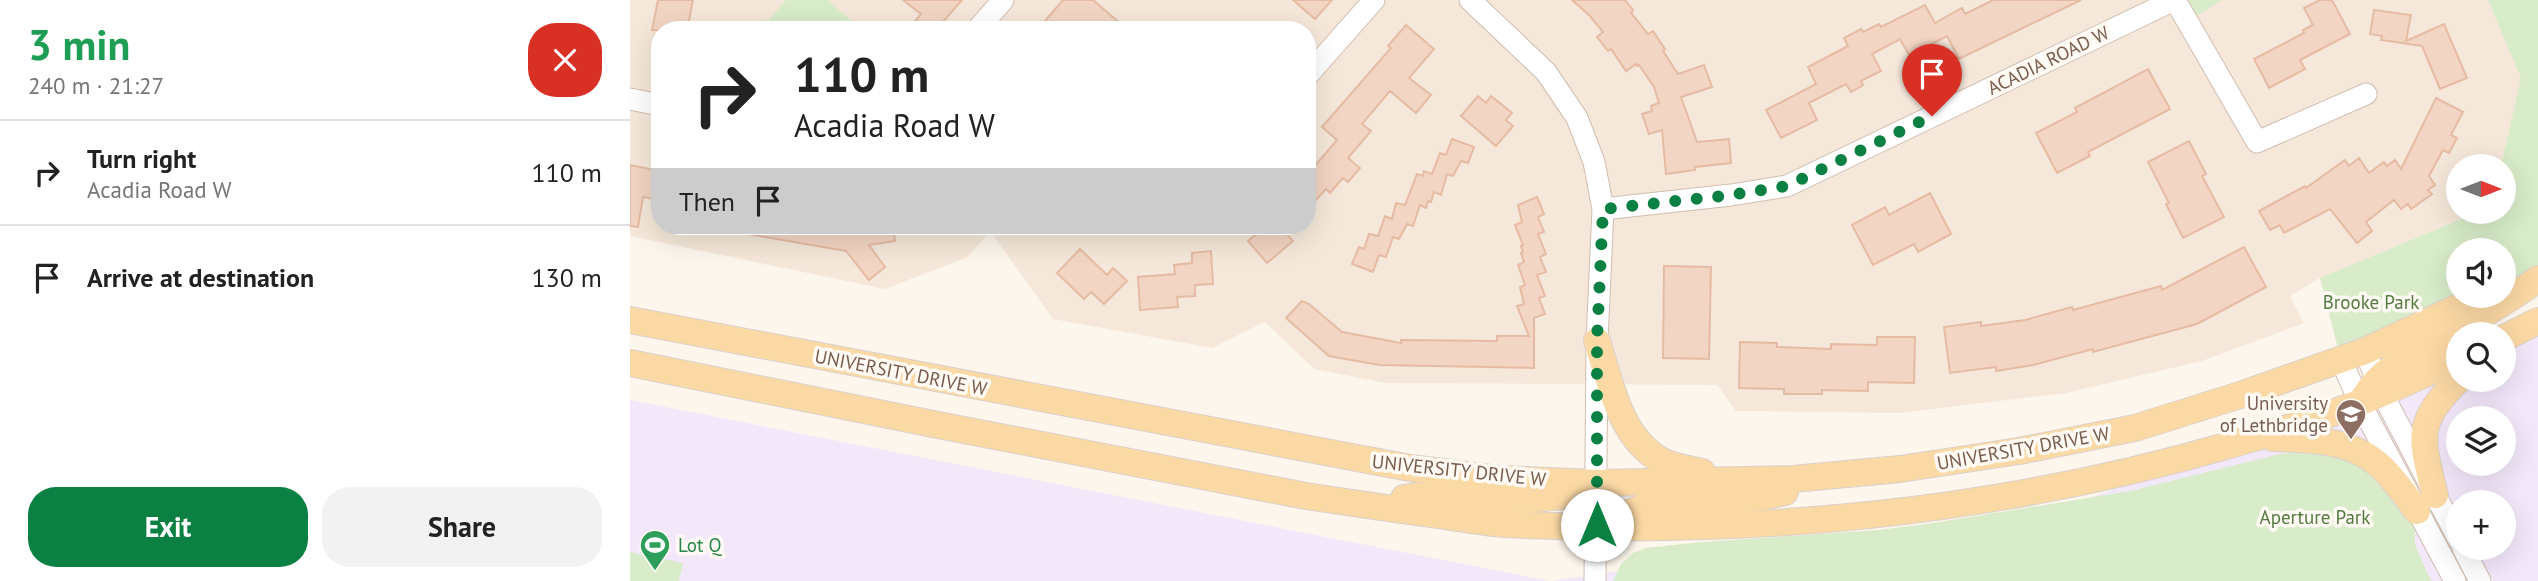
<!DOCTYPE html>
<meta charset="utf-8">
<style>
:root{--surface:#fff;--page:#f2f2f2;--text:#222;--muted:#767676;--line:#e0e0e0;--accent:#0b8043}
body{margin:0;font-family:"PT Sans",sans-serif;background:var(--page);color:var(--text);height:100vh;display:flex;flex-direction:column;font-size:26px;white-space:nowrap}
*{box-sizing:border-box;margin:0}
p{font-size:23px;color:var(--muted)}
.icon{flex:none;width:38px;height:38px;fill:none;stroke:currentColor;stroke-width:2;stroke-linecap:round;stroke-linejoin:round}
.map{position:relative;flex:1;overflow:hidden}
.drawer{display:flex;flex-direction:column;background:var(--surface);width:630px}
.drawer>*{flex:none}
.banner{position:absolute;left:21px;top:21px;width:665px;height:214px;border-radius:28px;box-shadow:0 7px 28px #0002;background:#fff;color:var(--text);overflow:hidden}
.needle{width:46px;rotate:90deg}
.tools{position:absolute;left:1816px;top:154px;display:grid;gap:14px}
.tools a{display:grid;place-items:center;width:70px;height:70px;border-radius:50%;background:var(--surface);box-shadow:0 7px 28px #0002;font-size:35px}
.pin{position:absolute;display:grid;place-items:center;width:60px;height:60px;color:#fff;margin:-72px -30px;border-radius:50% 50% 50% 0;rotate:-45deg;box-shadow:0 0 7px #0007}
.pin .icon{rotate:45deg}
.me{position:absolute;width:77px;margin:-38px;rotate:0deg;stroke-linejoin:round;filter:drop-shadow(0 0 5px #0008)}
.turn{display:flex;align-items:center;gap:24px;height:147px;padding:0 28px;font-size:32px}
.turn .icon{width:91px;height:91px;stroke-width:2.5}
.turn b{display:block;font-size:49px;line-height:60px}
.then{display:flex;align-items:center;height:66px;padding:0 28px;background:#0003;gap:14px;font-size:26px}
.round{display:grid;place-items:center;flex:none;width:74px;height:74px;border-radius:28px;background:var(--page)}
.overview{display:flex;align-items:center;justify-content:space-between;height:119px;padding:0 28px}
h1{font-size:42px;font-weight:700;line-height:52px;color:#1e9e55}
.button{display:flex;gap:14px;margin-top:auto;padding:14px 28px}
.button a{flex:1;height:80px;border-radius:28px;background:var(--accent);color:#fff;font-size:28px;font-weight:700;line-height:80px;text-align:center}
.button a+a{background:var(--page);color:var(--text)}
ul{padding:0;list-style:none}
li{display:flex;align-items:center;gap:21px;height:105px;padding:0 28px;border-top:2px solid var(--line)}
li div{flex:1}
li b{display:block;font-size:26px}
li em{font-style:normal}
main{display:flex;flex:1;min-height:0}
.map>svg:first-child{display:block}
.residential{fill:#f5e8da;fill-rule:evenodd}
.education{fill:#f3e8fa;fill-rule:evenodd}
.green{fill:#d8ecc9}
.building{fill:#f3d5c3;stroke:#e6bba3;stroke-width:2}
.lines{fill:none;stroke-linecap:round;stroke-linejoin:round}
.minor-casing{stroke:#d1beb0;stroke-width:23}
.major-casing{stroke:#dad1cd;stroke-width:28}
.minor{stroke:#fff;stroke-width:21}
.major{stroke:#fbd9a5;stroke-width:26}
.route{stroke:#0b8043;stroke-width:12;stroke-dasharray:0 21.6}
.labels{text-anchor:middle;stroke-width:7;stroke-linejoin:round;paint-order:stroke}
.street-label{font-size:19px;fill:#7a5c4d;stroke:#fffaf3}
.park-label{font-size:19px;fill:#537a41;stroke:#fffaf3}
.education-label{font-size:19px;fill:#785e54;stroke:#fffaf3;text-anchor:end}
.leisure-label{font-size:19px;fill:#27864d;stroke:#fffaf3;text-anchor:start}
</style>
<main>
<section class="drawer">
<div class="overview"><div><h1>3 min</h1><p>240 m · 21:27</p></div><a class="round" style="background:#d93025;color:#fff"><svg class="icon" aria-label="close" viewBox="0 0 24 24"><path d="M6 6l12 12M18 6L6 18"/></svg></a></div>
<ul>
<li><svg class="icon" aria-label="right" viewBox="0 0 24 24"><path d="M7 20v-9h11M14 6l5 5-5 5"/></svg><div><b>Turn right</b><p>Acadia Road W</p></div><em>110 m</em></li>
<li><svg class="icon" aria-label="arrive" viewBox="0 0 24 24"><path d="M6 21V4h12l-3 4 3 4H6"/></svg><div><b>Arrive at destination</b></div><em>130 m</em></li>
</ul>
<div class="button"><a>Exit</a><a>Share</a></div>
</section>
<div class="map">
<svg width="1908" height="581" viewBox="0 0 1908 581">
<rect width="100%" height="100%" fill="#fdf6ec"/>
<!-- residential -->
<path class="residential" d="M0 0H1908L1874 166H1829V212H1848L1690 278 1660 296 1674 323 1572 361 1436 393 1270 413 1106 411 1087 385 756 383 684 369 635 322 582 348 423 319 360 231 338 257 255 289 0 236ZM30 30H677V226H30Z"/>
<!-- education -->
<path class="education" d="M1908 332V581H921L1441 505 1829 362V380H1874V345ZM1829 418H1874V464H1829ZM1829 502H1874V548H1829Z
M0 400 920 581H0Z"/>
<!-- green -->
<path class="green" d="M156 0H198L231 30H129Z
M1545 0H1592L1558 21Z
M1858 0H1908V267L1874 285V250H1829V296L1711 360 1690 278 1848 212H1874V166H1871L1891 78Z
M1676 451 1726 460 1771 502 1785 529V544L1798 575 1803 581H983L991 564 1003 553 1015 548 1072 542 1249 530 1303 523 1500 491 1650 454Z
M0 552 53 563 49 581H0Z"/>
<!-- building -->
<path class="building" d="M28 0H63L57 30H22Z
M273 0H332L306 30H278L291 14Z
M433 0H463L498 30H407Z
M663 0H702L685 19Z
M942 0H995L1003 10 1001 13 1018 34 1023 31 1035 49 1033 51 1048 74 1074 65 1082 87 1051 97 1067 142 1099 139 1101 163 1065 167V170L1036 174 1032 130 1019 134 1012 114 1022 111 1021 106 1029 103 1024 87 1009 65 1007 66 1006 64 996 71 981 49 978 51 967 37 973 32 960 16Z
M1363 0H1451L1329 59 1317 36 1292 49 1297 57 1284 64 1270 39 1242 54 1251 71 1231 81 1233 85 1221 92 1216 84 1179 103 1187 120 1151 138 1136 110 1186 84 1178 67 1218 46 1214 38 1231 29 1233 32 1249 24 1251 27 1295 5 1305 23 1332 8 1335 14Z
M1690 0H1702L1720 34 1670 60 1675 69 1639 88 1624 59 1674 33 1673 30 1683 25 1674 8Z
M1744 10 1781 15 1776 41 1814 24 1837 78 1810 89 1792 46 1751 40 1752 36 1740 34Z
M776 25 804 49 779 78 801 95 786 113 760 91 732 124 741 131 718 158 730 168 718 182 713 178 700 193 696 189 677 210V175L707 140 692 127 761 48 758 46Z
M1518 69 1540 109 1458 152 1460 156 1427 173 1406 133 1447 112 1445 108Z
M848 96 856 103 861 96 882 113 876 120 883 126 866 146 831 116Z
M1806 98 1833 112 1821 135 1827 138 1819 153 1813 150 1799 176 1805 185 1798 190 1802 194 1781 209 1778 204 1771 209 1764 200 1736 222 1742 231 1727 243 1700 209 1654 233 1650 225 1640 230 1629 211 1675 186 1676 188 1715 160 1719 166 1729 158 1739 173 1754 162 1757 166 1765 160 1771 169Z
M822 139 844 147 838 163 831 161 823 176 817 174 811 195 804 192 801 202 798 201 796 208 790 205 783 226 777 224 769 239 763 237 756 257 749 255 743 272 722 264 729 247 734 249 739 234 748 236 755 216 762 219 766 203 775 205 787 174 793 176 794 171 802 174 810 153 816 155Z
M1559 141 1576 174 1572 176 1594 217 1553 238 1536 204 1539 203 1518 162Z
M0 165 30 171V200L13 197 8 227 0 226Z
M1300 193 1321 234 1288 252 1284 244 1243 265 1222 225 1255 207 1259 215Z
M907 197 914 214 908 217 914 232 908 234 916 254 910 257 916 272 907 275 915 296 909 298 915 314 904 318V368L750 365 699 356 656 318 672 301 679 304 712 332 771 343V340L867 341V336H899L887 306 894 304 890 287 895 285 888 265 894 262 891 253 893 252 891 246 893 245 885 225 892 222 888 205Z
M113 226H263L265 241 239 245 255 267 239 280 216 251 112 233Z
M637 226H650L663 241 637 263 618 241Z
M1614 247 1636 287 1567 324 1463 352V349L1403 365 1366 371V367L1320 373 1314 327 1351 322V326L1395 320 1442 307 1443 310 1531 286 1532 290Z
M450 249 477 275 483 268 497 281 474 304 461 292 454 299 427 273Z
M581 251 583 284 565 285V296L547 297 548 307 510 310 508 277 545 274 544 265 562 263V253Z
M1034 266 1081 267 1079 359 1033 358Z
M1247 337H1285L1284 383 1238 382V391L1192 390V394H1154V389L1109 388 1110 342 1147 343V347L1201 349V344L1247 345Z"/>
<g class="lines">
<!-- minor casing -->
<g class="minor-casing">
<path id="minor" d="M840 0 916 72 947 118 964 162 973 209 967 341 965 581
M1545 0 1627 142 1736 94
M347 30 373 0
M677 76 744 0
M0 99 30 105
M973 209 1101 195 1157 186 1544 0
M1735 351 1752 393 1829 540
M1711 360 1730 403 1825 581
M1833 548 1850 581"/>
</g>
<!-- major casing -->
<g class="major-casing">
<path id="major" d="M0 320 780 468 870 479 967 483 1163 479 1270 469 1389 451 1505 428 1610 395 1735 351 1852 296
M1874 338 1908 321
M967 341C980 382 990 437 1030 460 1042 467 1058 469 1072 472
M0 363 308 425 676 496C722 503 769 510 816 516 836 519 856 523 875 524 1117 537 1363 513 1596 446 1641 433 1688 420 1731 402 1764 389 1796 373 1829 359
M1734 397C1755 364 1788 352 1820 334 1850 317 1880 299 1908 279
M1643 438C1683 439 1728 440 1756 472 1768 484 1777 498 1787 511
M1805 495C1791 437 1784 424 1829 379
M774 498 786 496 904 499 931 496
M980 520 1013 507 1132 497 1155 492"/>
</g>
<!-- minor -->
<use href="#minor" class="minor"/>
<!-- major -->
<use href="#major" class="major"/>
</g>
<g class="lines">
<!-- route -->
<path class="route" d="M967 525V341L973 209 1101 195 1157 186 1302 116"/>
</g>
<!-- icons -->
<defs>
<g id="university-pin" transform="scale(1.575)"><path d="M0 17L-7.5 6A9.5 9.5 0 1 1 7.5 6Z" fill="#8d6e63" stroke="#fffaf3"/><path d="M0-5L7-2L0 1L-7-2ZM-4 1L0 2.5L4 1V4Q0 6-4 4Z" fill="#fff"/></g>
<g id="stadium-pin" transform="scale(1.575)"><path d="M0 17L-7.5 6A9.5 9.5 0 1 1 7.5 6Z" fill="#2e9e5b" stroke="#fffaf3"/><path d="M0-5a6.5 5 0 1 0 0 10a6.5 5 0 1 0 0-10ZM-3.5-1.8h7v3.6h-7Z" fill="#fff"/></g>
</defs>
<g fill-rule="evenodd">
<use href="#university-pin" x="1721" y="414"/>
<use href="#stadium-pin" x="25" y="545"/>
</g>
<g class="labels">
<!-- street labels -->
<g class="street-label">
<text transform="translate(1418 60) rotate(-26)" y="7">ACADIA ROAD W</text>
<text transform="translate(271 372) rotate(11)" y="7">UNIVERSITY DRIVE W</text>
<text transform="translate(1393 448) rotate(-10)" y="7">UNIVERSITY DRIVE W</text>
<text transform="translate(829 470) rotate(6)" y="7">UNIVERSITY DRIVE W</text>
</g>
<!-- park labels -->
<g class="park-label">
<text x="1741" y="309">Brooke Park</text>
<text x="1685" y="524">Aperture Park</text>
</g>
<!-- education labels -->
<g class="education-label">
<text x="1698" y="410">University<tspan x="1698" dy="22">of Lethbridge</tspan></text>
</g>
<!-- leisure labels -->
<g class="leisure-label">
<text x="48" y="552">Lot Q</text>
</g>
</g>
</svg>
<div class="tools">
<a><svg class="needle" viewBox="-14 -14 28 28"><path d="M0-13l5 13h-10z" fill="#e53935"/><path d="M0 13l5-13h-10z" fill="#767676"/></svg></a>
<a><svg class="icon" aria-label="sound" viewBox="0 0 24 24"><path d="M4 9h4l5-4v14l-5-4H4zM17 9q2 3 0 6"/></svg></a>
<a><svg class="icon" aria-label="search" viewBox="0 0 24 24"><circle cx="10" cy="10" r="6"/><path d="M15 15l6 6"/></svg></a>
<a><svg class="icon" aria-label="layers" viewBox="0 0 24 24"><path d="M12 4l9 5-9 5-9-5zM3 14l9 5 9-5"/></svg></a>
<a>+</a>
</div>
<div class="pin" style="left:1302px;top:116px;background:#d93025"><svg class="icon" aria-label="arrive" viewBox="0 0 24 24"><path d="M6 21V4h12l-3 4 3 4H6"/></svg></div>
<svg class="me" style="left:967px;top:525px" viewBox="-20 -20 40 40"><circle r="19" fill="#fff"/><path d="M0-13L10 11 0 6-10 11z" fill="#0b8043"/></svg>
<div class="banner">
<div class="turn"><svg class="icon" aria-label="right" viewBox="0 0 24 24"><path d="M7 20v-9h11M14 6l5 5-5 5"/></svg><div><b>110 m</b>Acadia Road W</div></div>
<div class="then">Then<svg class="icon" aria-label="arrive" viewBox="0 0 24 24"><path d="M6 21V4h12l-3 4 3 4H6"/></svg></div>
</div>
</div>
</main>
